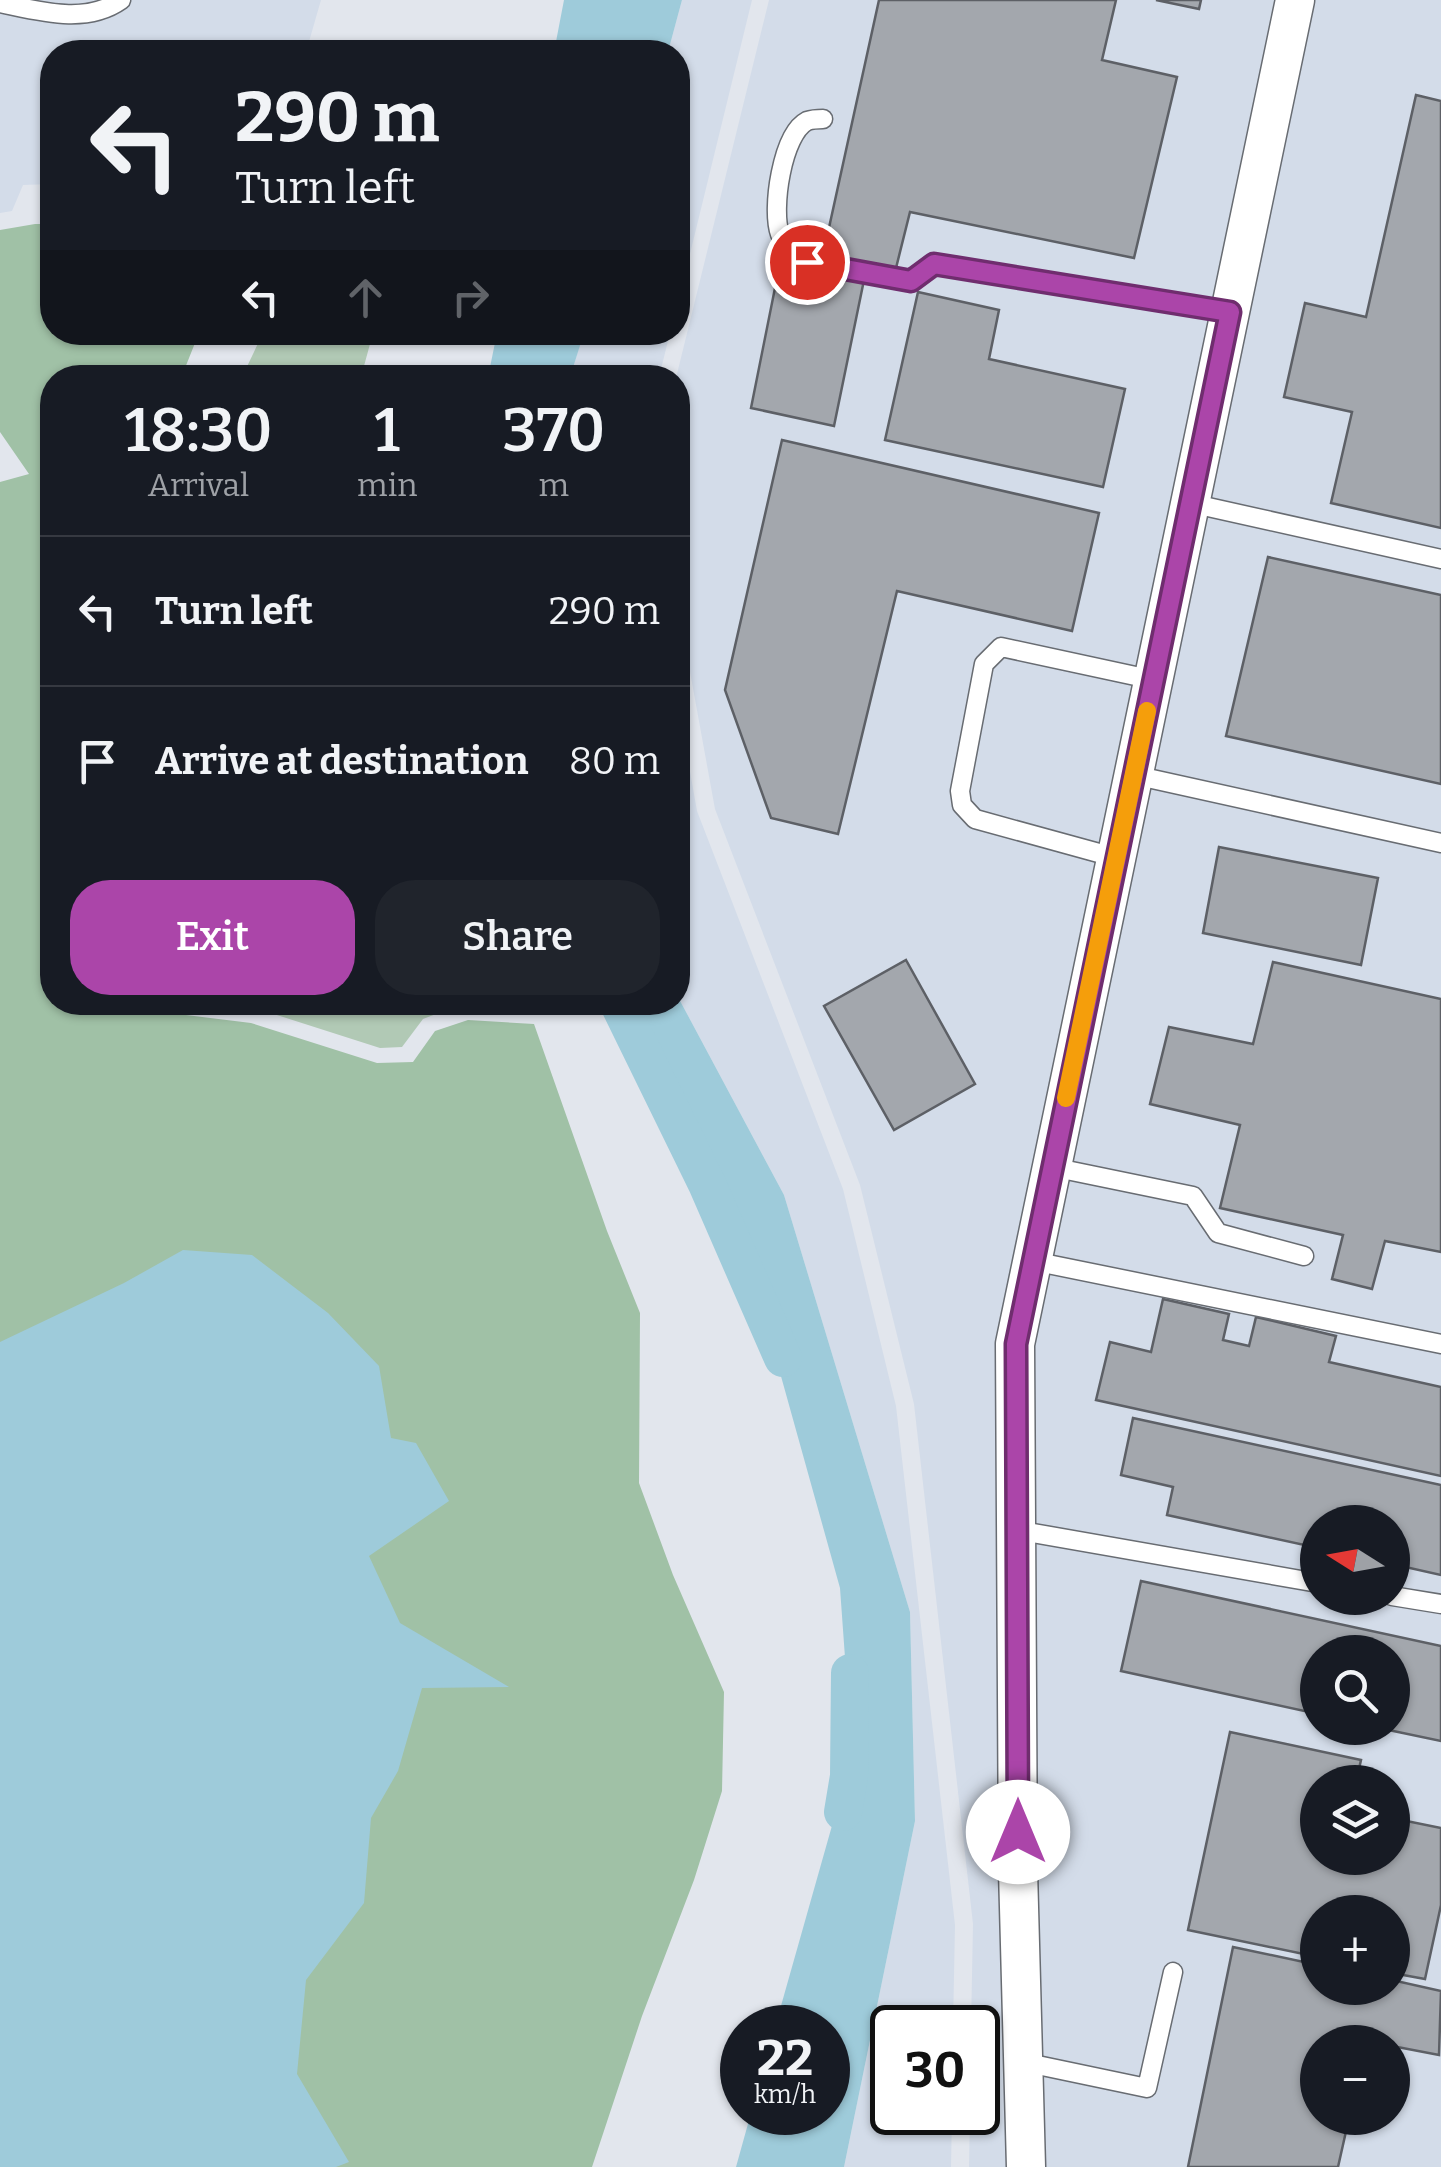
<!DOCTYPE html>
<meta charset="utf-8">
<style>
:root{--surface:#171b24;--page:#20242c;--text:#f1f3f6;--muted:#9ea1a6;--line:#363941;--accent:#ab45a9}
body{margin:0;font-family:Bitter,serif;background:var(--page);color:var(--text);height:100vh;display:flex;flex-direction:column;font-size:38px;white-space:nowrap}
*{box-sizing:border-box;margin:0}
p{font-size:32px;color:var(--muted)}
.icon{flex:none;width:55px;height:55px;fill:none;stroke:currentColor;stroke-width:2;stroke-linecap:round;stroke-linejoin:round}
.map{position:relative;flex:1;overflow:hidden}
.details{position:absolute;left:40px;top:365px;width:650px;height:650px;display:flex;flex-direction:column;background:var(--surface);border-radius:40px;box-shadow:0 2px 8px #0004}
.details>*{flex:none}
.guide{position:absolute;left:40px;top:40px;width:650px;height:305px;border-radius:40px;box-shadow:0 2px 8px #0004;background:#171b24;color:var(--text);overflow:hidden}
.needle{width:65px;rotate:281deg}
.fabs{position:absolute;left:1300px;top:1505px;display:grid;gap:20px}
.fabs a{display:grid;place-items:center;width:110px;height:110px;border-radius:50%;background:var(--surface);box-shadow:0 2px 8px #0004;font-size:50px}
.speed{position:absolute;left:720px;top:2005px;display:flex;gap:20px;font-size:50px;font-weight:700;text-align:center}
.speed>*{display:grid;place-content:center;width:130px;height:130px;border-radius:50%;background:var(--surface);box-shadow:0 2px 8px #0004;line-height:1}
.speed small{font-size:25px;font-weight:400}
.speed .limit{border:5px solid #111;border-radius:15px;background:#fff;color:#111}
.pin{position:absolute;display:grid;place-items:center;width:85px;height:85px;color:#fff;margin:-42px;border:5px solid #fff;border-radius:50%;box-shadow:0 2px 10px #0007}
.me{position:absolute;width:110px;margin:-55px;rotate:0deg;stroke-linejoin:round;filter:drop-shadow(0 0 8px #0008)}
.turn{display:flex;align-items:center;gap:35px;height:210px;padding:0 30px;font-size:45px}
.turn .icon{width:130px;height:130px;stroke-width:2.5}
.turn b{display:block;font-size:70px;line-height:85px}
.lanes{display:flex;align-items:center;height:95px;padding:0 30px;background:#0003;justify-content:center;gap:50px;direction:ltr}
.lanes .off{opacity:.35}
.eta{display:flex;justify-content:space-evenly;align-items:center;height:170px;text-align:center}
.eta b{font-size:60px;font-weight:600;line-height:70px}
.action{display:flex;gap:20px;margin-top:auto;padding:20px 30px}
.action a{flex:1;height:115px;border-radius:40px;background:var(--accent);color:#fff;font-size:40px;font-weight:600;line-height:115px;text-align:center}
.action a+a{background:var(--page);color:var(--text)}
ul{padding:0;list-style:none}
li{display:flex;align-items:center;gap:30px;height:150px;padding:0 30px;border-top:2px solid var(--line)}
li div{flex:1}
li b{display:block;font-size:38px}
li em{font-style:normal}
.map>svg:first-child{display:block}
.built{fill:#d3dce9;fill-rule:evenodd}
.green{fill:#b1c9b5}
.forest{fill:#a0c1a6}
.water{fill:#9ecbda}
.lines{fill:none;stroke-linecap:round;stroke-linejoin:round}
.canal{stroke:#9ecbda;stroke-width:38}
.building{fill:#a3a7ad;stroke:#5d6066;stroke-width:2.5}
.service-casing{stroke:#686c72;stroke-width:21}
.minor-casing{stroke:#686c72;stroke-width:41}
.service{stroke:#fff;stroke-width:18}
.minor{stroke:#fff;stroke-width:38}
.route-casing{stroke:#6f2d6e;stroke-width:25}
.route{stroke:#ab45a9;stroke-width:18}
.slow{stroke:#f59e0b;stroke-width:18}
</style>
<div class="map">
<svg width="1441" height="2167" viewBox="0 0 1441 2167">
<rect width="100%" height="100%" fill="#e2e6ed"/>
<!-- built -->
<path class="built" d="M0 0H321L306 52H52V184L23 185 12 211 0 213Z
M682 0H752L678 303V52H668Z
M769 0H1441V2167H969L970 2113 978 2112V2028L971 2027 973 1924 914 1404 860 1185 715 809 678 606 676 378ZM1318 1522H1392V1598H1318ZM1318 1652H1392V1728H1318ZM1318 1782H1392V1858H1318ZM1318 1912H1392V1988H1318ZM1318 2042H1392V2118H1318Z
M584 332 670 333 659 377H570Z
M678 704 697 811 843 1189 896 1406 955 1925 953 2027 892 2028V2112L952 2113 951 2167H844L915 1821 910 1612 784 1195 678 997Z"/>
<!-- green -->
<path class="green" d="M263 333V332L373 333 361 377H242Z
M455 1002 457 1006 423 1019 402 1047 380 1048 255 1008 215 1003Z"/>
<!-- forest -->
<path class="forest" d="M35 224H52V332L199 333 185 368V377L52 378V1002L159 1003 186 1015 251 1023 377 1063 413 1062 435 1031 468 1020 534 1024 607 1231 640 1313 639 1483 673 1575 724 1692 722 1791 694 1880 642 2016 592 2167H0V482L29 474 0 432V230Z"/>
<!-- water -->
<path class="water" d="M564 0H682L668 52H554Z
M497 333V332L584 333 570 377H488Z
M678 997 784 1195 910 1612 915 1821 844 2167H736L751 2113 828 2112V2028L775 2027 852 1755 840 1588 750 1265 628 1003 678 1002Z
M183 1250 252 1255 328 1313 379 1366 391 1438 416 1443 449 1501 369 1556 400 1623 509 1687 422 1688 398 1771 371 1818 364 1903 306 1980 297 2074 349 2162 336 2167H0V1342L124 1283Z"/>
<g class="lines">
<!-- canal -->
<path class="canal" d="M618 1002 707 1184 783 1358
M843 1812 849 1776 850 1673"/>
</g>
<!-- building -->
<path class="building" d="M879 0H1116L1102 60 1177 77 1134 258 910 212 895 272 823 255Z
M1156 0H1201L1199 9Z
M1416 95 1441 101V528L1331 503 1352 412 1284 397 1305 303 1366 317Z
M780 263 864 280 834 426 751 408Z
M918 292 999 310 989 359 1125 389 1103 487 885 440Z
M782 440 1099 513 1072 631 897 591 838 834 771 818 725 690Z
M1268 557 1441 595V784L1226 736Z
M1219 847 1378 878 1361 965 1203 933Z
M906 960 975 1084 894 1130 824 1006Z
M1273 962 1441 999V1252L1385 1241 1372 1289 1332 1279 1343 1235 1220 1208 1240 1125 1150 1104 1169 1027 1253 1044Z
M1163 1299 1229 1314 1223 1340 1249 1346 1256 1317 1336 1336 1329 1362 1441 1387V1476L1096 1400 1110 1342 1151 1352Z
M1133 1418 1441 1485V1575L1392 1564V1522H1318V1548L1167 1515 1173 1487 1121 1475Z
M1141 1581 1441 1646V1741L1379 1728H1392V1652H1318V1714L1121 1671Z
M1230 1732 1361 1760 1356 1782H1318V1858H1392V1818L1441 1828V1905L1425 1979 1392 1973V1912H1318V1957L1188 1930Z
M1233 1947 1318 1965V1988H1392V1980L1441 1991 1439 2055 1392 2046V2042H1318V2118H1349L1338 2167H1188Z"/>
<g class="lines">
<!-- service casing -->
<g class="service-casing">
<path id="service" d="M0 3C39 11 86 25 121 0
M823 119C819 119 810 120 807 121 782 134 771 210 780 234 785 249 794 255 807 262L911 281 934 264 1230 312
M1190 503 1441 559
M1134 775 1441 843
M1117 858 975 819 962 805 960 791 984 664 1001 647 1154 680
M1052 1167 1193 1196 1218 1233 1304 1256
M1033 1261 1441 1344
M1016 1530 1318 1583
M1392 1596 1441 1604
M1023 2062 1147 2088 1173 1972"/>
</g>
<!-- minor casing -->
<g class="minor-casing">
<path id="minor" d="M1026 2167 1018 1870 1015 1344 1295 0"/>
</g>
<!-- service -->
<use href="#service" class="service"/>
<!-- minor -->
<use href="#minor" class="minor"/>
</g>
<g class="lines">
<!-- route casing -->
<g class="route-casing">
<path id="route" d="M807 262 911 281 934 264 1230 312 1016 1344 1018 1832"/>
</g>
<!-- route -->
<use href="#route" class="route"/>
<!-- slow -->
<path class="slow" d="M1066 1098 1147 711"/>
</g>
</svg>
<div class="fabs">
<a><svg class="needle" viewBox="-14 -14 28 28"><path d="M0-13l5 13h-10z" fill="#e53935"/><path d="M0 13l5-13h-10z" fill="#9ea1a6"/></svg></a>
<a><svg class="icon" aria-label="search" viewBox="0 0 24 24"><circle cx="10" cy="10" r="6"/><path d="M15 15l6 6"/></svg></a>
<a><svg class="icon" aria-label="layers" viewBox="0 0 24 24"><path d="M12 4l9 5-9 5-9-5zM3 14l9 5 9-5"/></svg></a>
<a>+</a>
<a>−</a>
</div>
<div class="speed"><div>22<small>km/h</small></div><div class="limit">30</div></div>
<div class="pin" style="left:807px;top:262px;background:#d93025"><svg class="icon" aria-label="arrive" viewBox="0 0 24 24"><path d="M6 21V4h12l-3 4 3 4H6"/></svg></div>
<svg class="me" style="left:1018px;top:1832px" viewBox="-20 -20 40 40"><circle r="19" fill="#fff"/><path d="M0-13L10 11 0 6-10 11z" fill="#ab45a9"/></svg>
<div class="guide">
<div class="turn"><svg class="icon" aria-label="left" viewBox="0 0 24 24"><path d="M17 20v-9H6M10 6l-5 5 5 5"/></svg><div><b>290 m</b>Turn left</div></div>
<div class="lanes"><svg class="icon" aria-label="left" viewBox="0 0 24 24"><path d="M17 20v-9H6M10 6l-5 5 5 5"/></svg><svg class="icon off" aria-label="ahead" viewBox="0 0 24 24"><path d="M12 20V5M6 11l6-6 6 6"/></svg><svg class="icon off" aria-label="right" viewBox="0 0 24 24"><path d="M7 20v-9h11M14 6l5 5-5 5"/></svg></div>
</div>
<section class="details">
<div class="eta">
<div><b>18:30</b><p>Arrival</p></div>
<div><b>1</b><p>min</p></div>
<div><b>370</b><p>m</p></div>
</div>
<ul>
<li><svg class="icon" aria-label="left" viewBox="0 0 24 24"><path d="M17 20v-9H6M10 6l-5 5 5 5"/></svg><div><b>Turn left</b></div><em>290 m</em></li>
<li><svg class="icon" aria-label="arrive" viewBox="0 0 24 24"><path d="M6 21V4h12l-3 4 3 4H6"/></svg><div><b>Arrive at destination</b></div><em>80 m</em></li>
</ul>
<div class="action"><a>Exit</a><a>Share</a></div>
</section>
</div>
